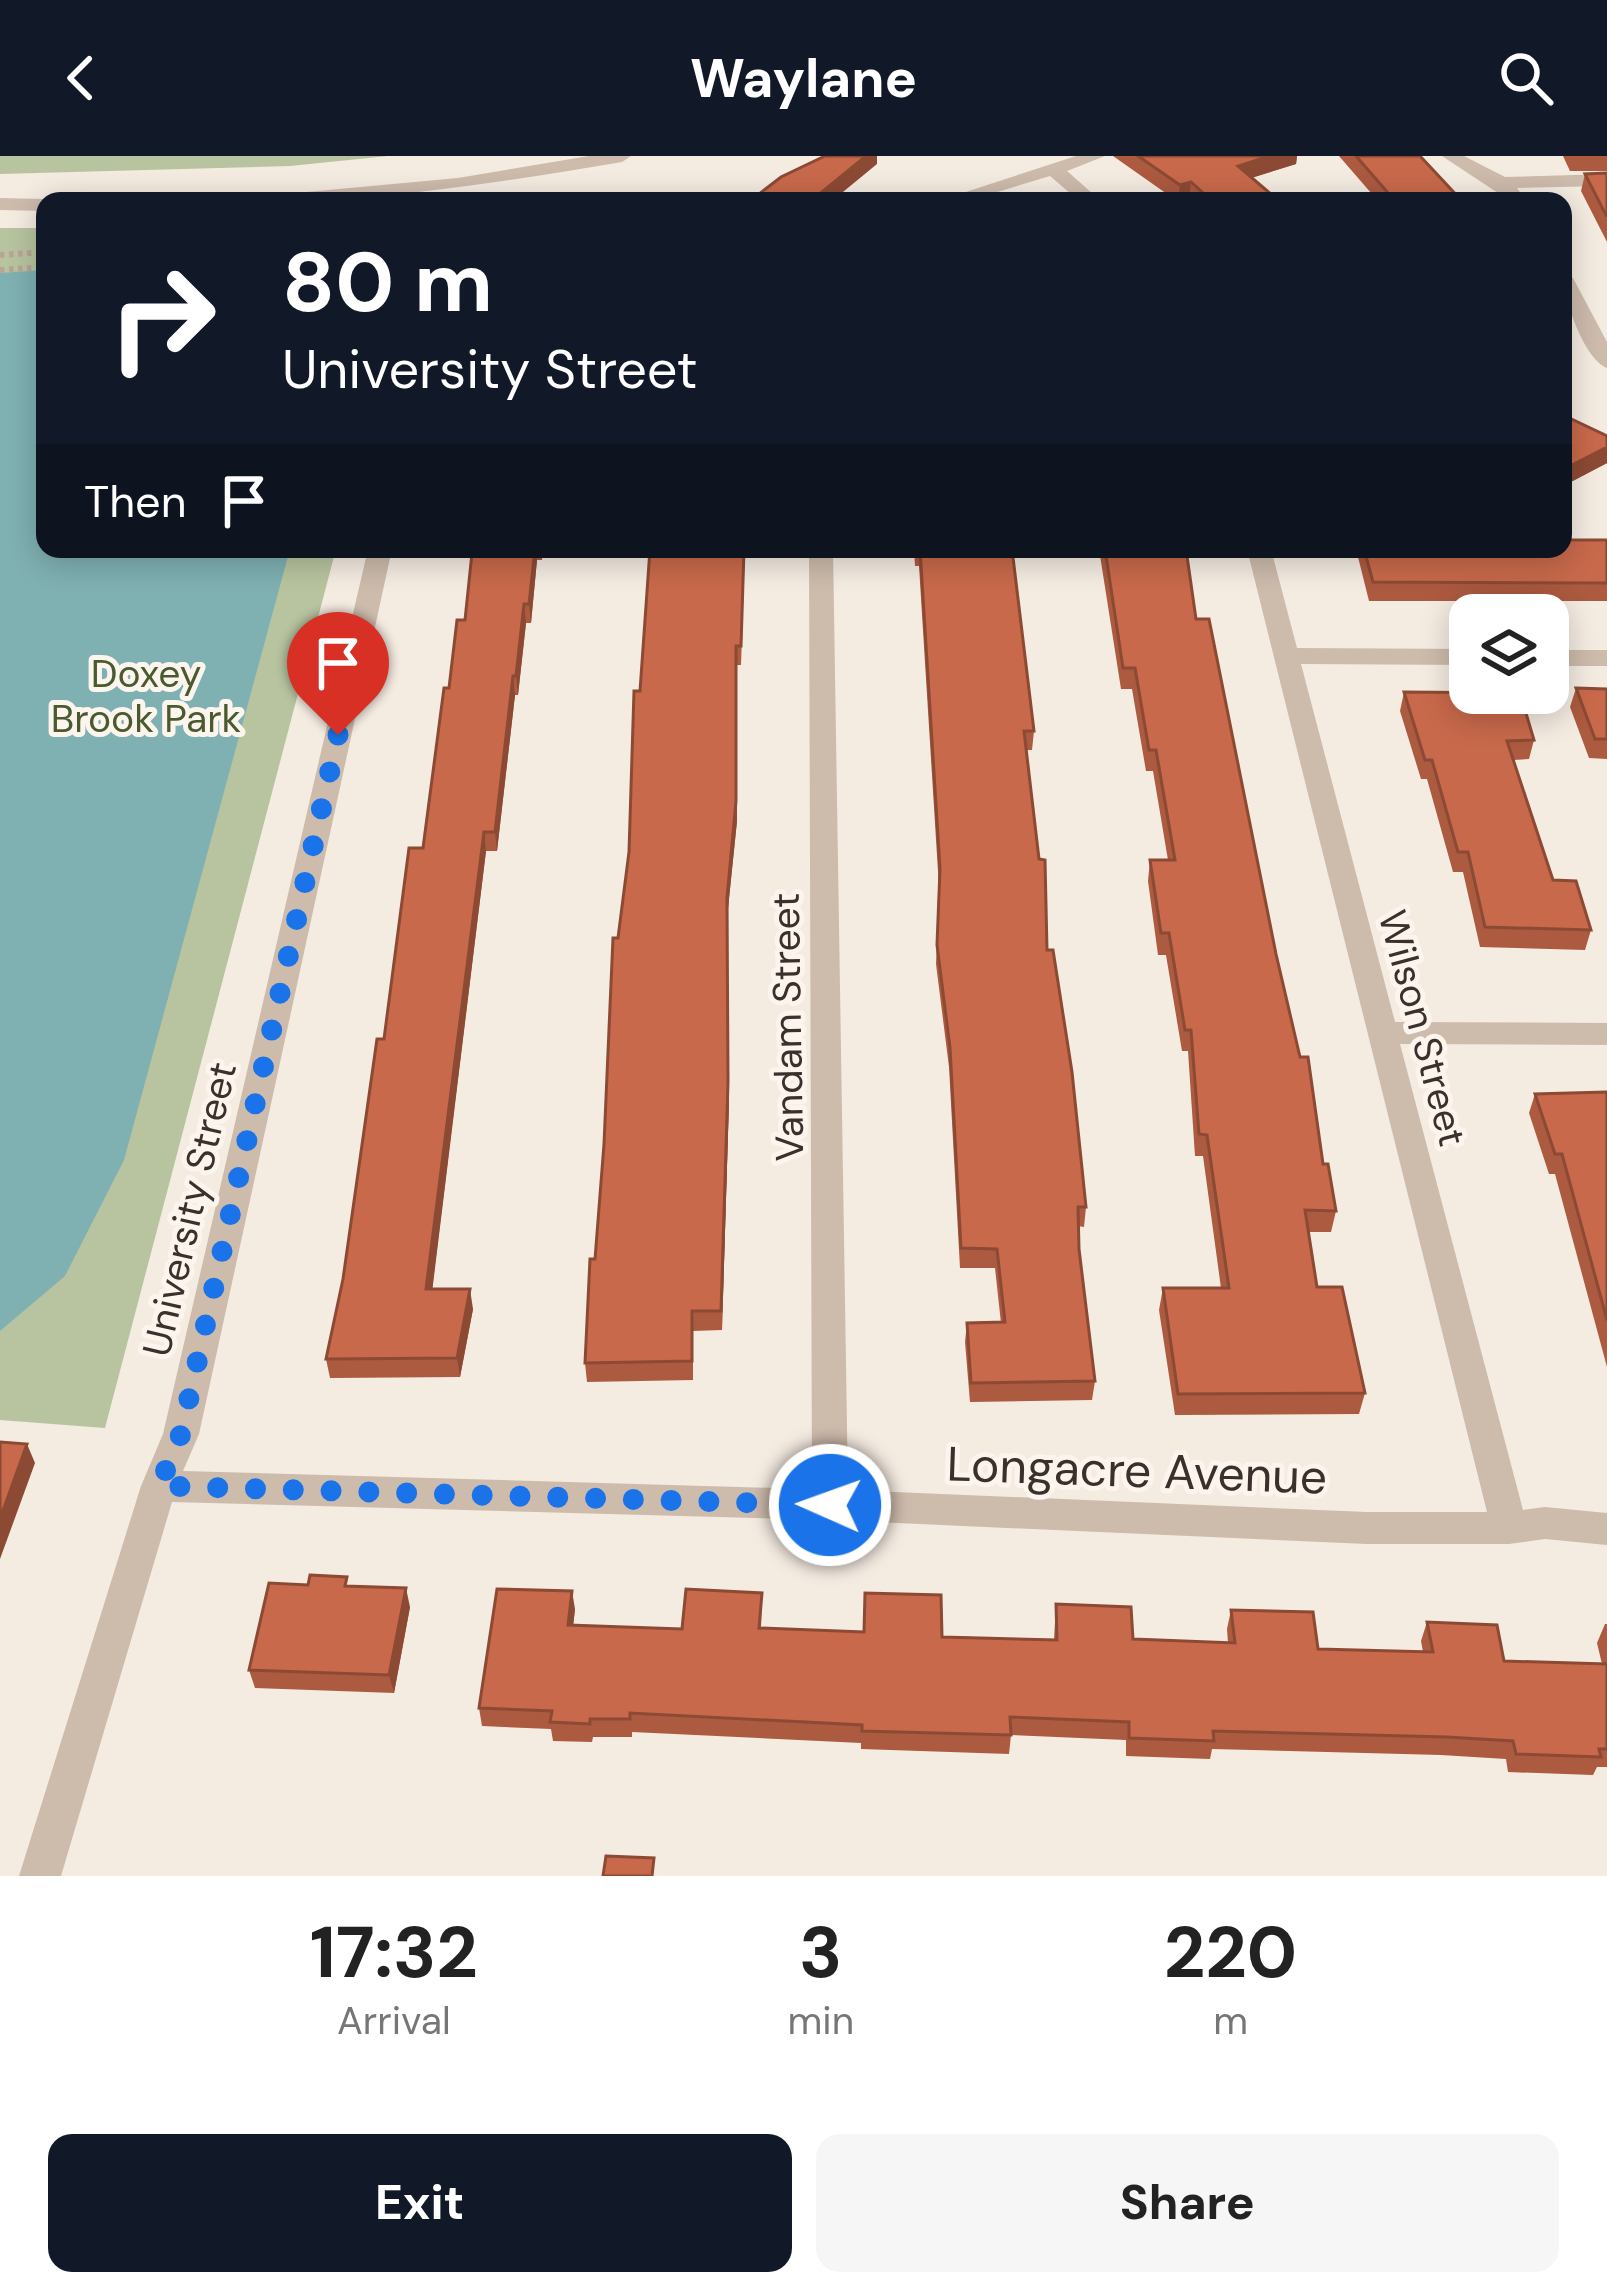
<!DOCTYPE html>
<style>
:root{--surface:#fff;--page:#f6f6f6;--text:#222;--muted:#767676;--accent:#111827}
body{margin:0;font-family:"DM Sans",sans-serif;background:var(--page);color:var(--text);height:100vh;display:flex;flex-direction:column;font-size:45px;white-space:nowrap}
*{box-sizing:border-box;margin:0}
p{font-size:39px;color:var(--muted)}
.icon{flex:none;width:66px;height:66px;fill:none;stroke:currentColor;stroke-width:2;stroke-linecap:round;stroke-linejoin:round}
.map{position:relative;height:1720px;overflow:hidden}
.panel{display:flex;flex-direction:column;background:var(--surface);flex:1}
.panel>*{flex:none}
.guide{position:absolute;left:36px;top:36px;width:1536px;height:366px;border-radius:24px;box-shadow:0 6px 30px #0003;background:#111827;color:#fff;overflow:hidden}
.controls{position:absolute;left:1449px;top:438px;display:grid;gap:24px}
.controls a{display:grid;place-items:center;width:120px;height:120px;border-radius:24px;background:var(--surface);box-shadow:0 6px 30px #0003;font-size:60px}
.pin{position:absolute;display:grid;place-items:center;width:102px;height:102px;color:#fff;margin:-123px -51px;border-radius:50% 50% 50% 0;rotate:-45deg;box-shadow:0 0 12px #0007}
.pin .icon{rotate:45deg}
.me{position:absolute;width:132px;margin:-66px;rotate:272deg;stroke-linejoin:round;filter:drop-shadow(0 0 9px #0008)}
.turn{display:flex;align-items:center;gap:42px;height:252px;padding:0 48px;font-size:54px}
.turn .icon{width:156px;height:156px;stroke-width:2.5}
.turn b{display:block;font-size:84px;line-height:102px}
.then{display:flex;align-items:center;height:114px;padding:0 48px;background:#0003;gap:24px;font-size:45px}
.eta{display:flex;justify-content:space-evenly;align-items:center;height:204px;text-align:center}
.eta b{font-size:72px;font-weight:700;line-height:84px}
.cta{display:flex;gap:24px;margin-top:auto;padding:24px 48px}
.cta a{flex:1;height:138px;border-radius:24px;background:var(--accent);color:#fff;font-size:48px;font-weight:700;line-height:138px;text-align:center}
.cta a+a{background:var(--page);color:var(--text)}
header{display:flex;justify-content:space-between;align-items:center;height:156px;padding:0 48px;background:var(--accent);color:#fff;font-size:54px;font-weight:700}
.map>svg:first-child{display:block}
.green{fill:#b8c4a0}
.water{fill:#7fb0b2}
.lines{fill:none;stroke-linecap:round;stroke-linejoin:round}
.path{stroke:#b9a596;stroke-width:6;stroke-dasharray:4.5 4.5;stroke-linecap:butt}
.minor{fill:#cdbbac;fill-rule:evenodd}
.wall{fill:#ac5a40}
.shaded-wall{fill:#8c4a34}
.building{fill:#c8694b;stroke:#8c4a34;stroke-width:3}
.route{stroke:#1a73e8;stroke-width:21;stroke-dasharray:0 37.8}
.labels{text-anchor:middle;stroke-width:10;stroke-linejoin:round;paint-order:stroke}
.park-label{font-size:39px;fill:#4a5a2e;stroke:#fbf5ee}
.street-label{font-size:39px;fill:#3b302b;stroke:#fbf5ee}
.near-street-label{font-size:48px;fill:#3b302b;stroke:#fbf5ee}
</style>
<header><svg class="icon" aria-label="back" viewBox="0 0 24 24"><path d="M15 5l-7 7 7 7"/></svg>Waylane<svg class="icon" aria-label="search" viewBox="0 0 24 24"><circle cx="10" cy="10" r="6"/><path d="M15 15l6 6"/></svg></header>
<div class="map">
<svg width="1607" height="1720" viewBox="0 0 1607 1720">
<rect width="100%" height="100%" fill="#f4ebe1"/>
<!-- green -->
<path class="green" d="M0 0H388L290 10 0 18Z
M0 72H45V393H336L105 1272 0 1264Z"/>
<!-- water -->
<path class="water" d="M45 114V393H290L124 1004 65 1120 0 1175V117Z"/>
<g class="lines">
<!-- path -->
<path class="path" d="M0 99 45 96
M0 114 45 111"/>
<!-- minor -->
<path class="minor" d="M589 0H631L622 6C503 26 386 45 264 45L274 39 458 22Z
M1076 0H1105L1067 15 1101 45H1079L1050 20 968 45H938Z
M1442 0H1464L1505 21 1607 18V30L1517 32 1523 40 1510 45Z
M0 42 45 43 52 45H45V55L0 54Z
M1563 116 1573 122 1607 186V212C1583 202 1563 141 1563 116Z
M368 393H392L199 1278 183 1315 812 1333 809 393H833L848 1334 1367 1356H1487L1247 393H1271L1297 492 1470 493V509L1301 508 1395 866 1607 867V889L1400 888 1523 1354 1545 1351 1607 1357V1389L1545 1383 1509 1388H1367L830 1364 172 1346 61 1720H19L141 1330 163 1278Z
M1548 494H1607V510H1548Z"/>
</g>
<!-- wall -->
<path class="wall" d="M1113 0H1297L1296 8 1251 22 1279 45H1191L1189 43 1177 45Z
M1339 0H1420L1462 45H1378Z
M1563 0H1607V15H1570Z
M1607 17V86L1581 35 1585 18Z
M1563 259 1607 280V307L1567 328 1563 325Z
M1607 384V445H1369L1356 393H1563Z
M479 393H543L542 404H537L531 467H526L518 539H515L497 695H486L432 1133 473 1153 460 1221 330 1222 326 1203 343 1123 384 883 423 692 449 532Z
M745 393 741 509H736L737 665 727 762 729 945 722 1174 693 1175V1224L587 1226 585 1207 595 1103 618 782 629 696 640 535Z
M914 393H1012L1034 575 1032 594H1027L1047 794 1086 1051 1084 1071 1078 1070 1079 1093 1095 1225 1092 1244 970 1246 965 1186 967 1167H1001L995 1112H960L949 911 936 808 939 732 919 410H915Z
M1099 393H1186L1196 463 1276 798 1323 1008 1336 1055 1331 1076H1308L1317 1131 1365 1237 1359 1258 1175 1259 1159 1154 1163 1132H1221L1203 1000H1195L1188 895H1182L1166 799H1158L1148 725 1150 704H1168L1153 615H1146L1132 533H1121Z
M1576 532 1607 533V603L1589 602 1570 551Z
M1404 536 1534 584 1529 603 1513 604 1553 724 1591 774 1585 794 1480 791 1463 716H1453L1427 623H1421L1400 555Z
M1607 936V1211L1555 1018H1549L1529 957 1535 938Z
M349 1430 410 1451 394 1537 255 1532 249 1514Z
M762 1437 761 1473 1054 1484 1056 1448 1133 1483 1228 1487 1227 1473 1231 1454 1318 1493 1423 1496 1421 1485 1427 1466 1504 1505 1602 1508 1597 1487 1605 1468H1607V1611H1597L1593 1619 1508 1616 1506 1603 1441 1599 1212 1593 1210 1603 1126 1600V1584L1011 1579 1009 1598 861 1593V1587L632 1576V1581H593L592 1586 553 1585 551 1573 482 1570 479 1552 575 1453 573 1470 682 1473Z"/>
<!-- shaded-wall -->
<path class="shaded-wall" d="M866 0H877V8L832 45H811Z
M1270 0H1297L1296 8 1235 27 1238 10Z
M1191 26 1189 43 1178 45 1180 29Z
M1607 291V307L1567 328 1572 309Z
M535 393H536L537 404 531 467 529 448Z
M524 448 526 467 518 539 516 520Z
M736 490 737 665 727 762 729 945 722 1174 727 742Z
M513 520 515 539 497 695 495 676Z
M484 676 486 695 430 1153 426 1133Z
M470 1133 473 1153 460 1221 457 1202Z
M27 1288 35 1307 0 1403V1363Z
M406 1432 410 1451 394 1537 389 1519Z
M572 1435 575 1453 571 1488 568 1469Z"/>
<!-- building -->
<path class="building" d="M825 0H866L811 45H750L781 21Z
M1138 0H1270L1238 10 1279 45H1212L1191 26 1180 29Z
M1356 0H1420L1462 45H1395Z
M1607 17V61L1585 18Z
M536 39H586L585 45H535Z
M1563 259 1607 280V291L1572 309 1563 305Z
M1563 384H1607V427L1373 426 1364 393H1563Z
M479 393H535L529 448H524L516 520H513L495 676H484L426 1133H470L457 1202 326 1203 343 1123 377 883H384L409 692H423L444 532H449L457 464H465L472 397H478Z
M650 393H744L741 490H736V645L727 742 728 926 721 1155H692V1205L585 1207 590 1103H595L604 988 613 782H618L629 696 634 535H640Z
M920 393H1012L1034 575H1024L1039 703 1045 704 1047 794H1053L1072 916 1086 1051H1078L1079 1093 1095 1225 971 1227 967 1167 1005 1166 997 1093 961 1092 950 892 937 789 940 713Z
M1105 393H1186L1196 463H1209L1276 798 1300 901H1308L1323 1008H1328L1336 1055 1305 1054 1317 1131H1342L1365 1237 1178 1238 1163 1132H1229L1207 979 1199 978 1191 874H1185L1169 777H1161L1150 704H1175L1156 594H1149L1135 512H1123Z
M1576 532 1607 533V583H1595Z
M1404 536 1520 537 1534 584 1507 585 1553 724 1576 725 1591 774 1485 771 1468 696H1458L1432 604H1425Z
M1607 936V1164L1562 998H1555L1535 938Z
M0 1286 27 1288 0 1363Z
M310 1419 347 1421 345 1430 406 1432 389 1519 249 1514 269 1427 308 1429Z
M497 1433 572 1435 568 1469 682 1473 686 1433 762 1437 759 1472 864 1476 865 1437 941 1439 942 1481 1057 1484 1056 1448 1131 1451 1133 1483 1235 1487 1231 1454 1313 1456 1318 1493 1433 1496 1427 1466 1497 1469 1504 1505 1607 1508V1593H1599L1601 1601 1516 1598 1513 1585 1447 1581 1213 1575 1214 1585 1129 1582V1566L1010 1561 1011 1579 862 1575V1569L630 1557V1563H590V1568L550 1566 552 1555 479 1552Z
M606 1700 654 1702 652 1720H603Z"/>
<g class="lines">
<!-- route -->
<path class="route" d="M338 579 181 1278 159 1330 830 1349"/>
</g>
<g class="labels">
<!-- park labels -->
<g class="park-label">
<text x="146" y="531">Doxey<tspan x="146" dy="45">Brook Park</tspan></text>
</g>
<!-- street labels -->
<g class="street-label">
<text transform="translate(787 871) rotate(-91)" y="14">Vandam Street</text>
<text transform="translate(1423 872) rotate(75)" y="14">Wilson Street</text>
<text transform="translate(189 1053) rotate(-77)" y="14">University Street</text>
</g>
<!-- near-street labels -->
<g class="near-street-label">
<text transform="translate(1137 1314) rotate(2)" y="17">Longacre Avenue</text>
</g>
</g>
</svg>
<div class="controls">
<a><svg class="icon" aria-label="layers" viewBox="0 0 24 24"><path d="M12 4l9 5-9 5-9-5zM3 14l9 5 9-5"/></svg></a>
</div>
<div class="pin" style="left:338px;top:579px;background:#d93025"><svg class="icon" aria-label="arrive" viewBox="0 0 24 24"><path d="M6 21V4h12l-3 4 3 4H6"/></svg></div>
<svg class="me" style="left:830px;top:1349px" viewBox="-20 -20 40 40"><circle r="17" fill="#1a73e8" stroke="#fff" stroke-width="3"/><path d="M0-11L8 9 0 5-8 9z" fill="#fff"/></svg>
<div class="guide">
<div class="turn"><svg class="icon" aria-label="right" viewBox="0 0 24 24"><path d="M7 20v-9h11M14 6l5 5-5 5"/></svg><div><b>80 m</b>University Street</div></div>
<div class="then">Then<svg class="icon" aria-label="arrive" viewBox="0 0 24 24"><path d="M6 21V4h12l-3 4 3 4H6"/></svg></div>
</div>
</div>
<section class="panel">
<div class="eta">
<div><b>17:32</b><p>Arrival</p></div>
<div><b>3</b><p>min</p></div>
<div><b>220</b><p>m</p></div>
</div>
<div class="cta"><a>Exit</a><a>Share</a></div>
</section>
